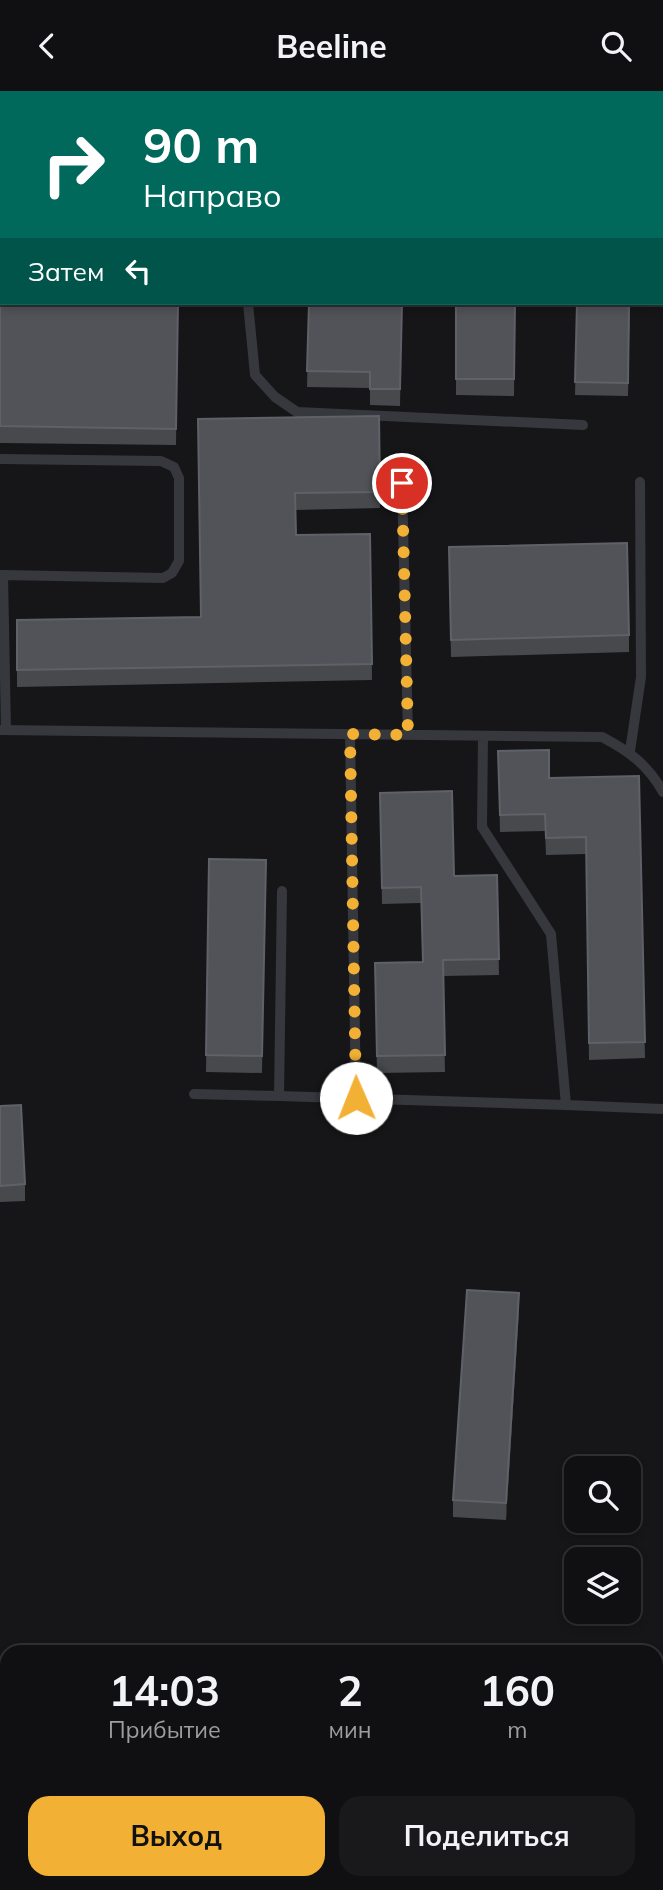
<!DOCTYPE html>
<html lang="ru">
<meta charset="utf-8">
<style>
:root{--surface:#101012;--page:#19191b;--text:#f1f3f6;--muted:#9c9d9f;--line:#303032;--accent:#f2b134}
body{margin:0;font-family:Mulish,sans-serif;background:var(--page);color:var(--text);height:100vh;display:flex;flex-direction:column;font-size:26px;white-space:nowrap}
*{box-sizing:border-box;margin:0}
p{font-size:23px;color:var(--muted)}
.icon{flex:none;width:38px;height:38px;fill:none;stroke:currentColor;stroke-width:2;stroke-linecap:round;stroke-linejoin:round}
.map{position:relative;flex:1;overflow:hidden}
.panel{position:absolute;left:0px;top:1554px;width:663px;height:245px;display:flex;flex-direction:column;background:var(--surface);border-radius:21px 21px 0 0;box-shadow:0 4px 10px #0003,0 0 0 2px var(--line)}
.panel>*{flex:none}
.hud{position:absolute;left:0px;top:0px;width:663px;height:214px;box-shadow:0 4px 10px #0003,0 0 0 2px var(--line);background:#00695c;color:#fff;overflow:hidden}
.buttons{position:absolute;left:564px;top:1365px;display:grid;gap:14px}
.buttons a{display:grid;place-items:center;width:77px;height:77px;border-radius:14px;background:var(--surface);box-shadow:0 4px 10px #0003,0 0 0 2px var(--line);font-size:35px}
.pin{position:absolute;display:grid;place-items:center;width:60px;height:60px;color:#fff;margin:-30px;border:4px solid #fff;border-radius:50%;box-shadow:0 2px 7px #0007}
.me{position:absolute;width:77px;margin:-38px;rotate:359deg;stroke-linejoin:round;filter:drop-shadow(0 0 5px #0008)}
.turn{display:flex;align-items:center;gap:24px;height:147px;padding:0 28px;font-size:32px}
.turn .icon{width:91px;height:91px;stroke-width:2.5}
.turn b{display:block;font-size:49px;line-height:60px}
.then{display:flex;align-items:center;height:66px;padding:0 28px;background:#0003;gap:14px;font-size:26px}
.eta{display:flex;justify-content:space-evenly;align-items:center;height:119px;text-align:center}
.eta b{font-size:42px;font-weight:700;line-height:49px}
.action{display:flex;gap:14px;margin-top:auto;padding:14px 28px}
.action a{flex:1;height:80px;border-radius:21px;background:var(--accent);color:#111;font-size:28px;font-weight:700;line-height:80px;text-align:center}
.action a+a{background:var(--page);color:var(--text)}
header{display:flex;justify-content:space-between;align-items:center;height:91px;padding:0 28px;background:var(--surface);font-size:32px;font-weight:700}
.map>svg:first-child{display:block}
.lines{fill:none;stroke-linecap:round;stroke-linejoin:round}
.lane{stroke:#37383d;stroke-width:10}
.wall{fill:#47494d}
.shaded-wall{fill:#2f3033}
.building{fill:#525359;stroke:#5f6168;stroke-width:2}
.route{stroke:#f2b134;stroke-width:12;stroke-dasharray:0 21.6}
</style>
<header><svg class="icon" aria-label="back" viewBox="0 0 24 24"><path d="M15 5l-7 7 7 7"/></svg>Beeline<svg class="icon" aria-label="search" viewBox="0 0 24 24"><circle cx="10" cy="10" r="6"/><path d="M15 15l6 6"/></svg></header>
<div class="map">
<svg width="663" height="1799" viewBox="0 0 663 1799">
<rect width="100%" height="100%" fill="#161618"/>
<g class="lines">
<!-- lane -->
<path class="lane" d="M185 0V2
M0 91H2
M248 212 255 284 275 306 297 321 583 334
M0 368 161 370 174 376 179 387V470L172 482 163 487 3 484
M402 392 408 644
M0 484H3L6 639
M0 639 602 646C629 660 648 674 663 701
M350 643 356 1007
M483 645 482 736 551 843 566 1014 663 1018
M630 660 641 586 640 391
M194 1003 279 1005 282 800
M279 1005 566 1014"/>
</g>
<!-- wall -->
<path class="wall" d="M0 109 178 212 176 354 0 352Z
M309 212H402L400 315 370 314V297L307 296Z
M456 212H515L514 305 456 304Z
M577 212H630L628 305 575 304Z
M379 325 380 417 295 419 296 444 370 443 372 589 17 596V529L201 526 198 328Z
M449 456 629 544V561L451 566Z
M498 660 549 687 639 685 645 967 589 969 586 763 546 764 545 740 500 741Z
M380 702 454 785 497 784 499 884 443 885 445 981 377 982 375 872 423 871 421 812 382 813Z
M209 768 266 769 262 982 206 981Z
M0 1015 25 1093V1110L0 1111Z
M519 1219 506 1429 453 1426V1409Z"/>
<!-- shaded-wall -->
<path class="shaded-wall" d="M519 1202V1219L506 1429V1412Z"/>
<!-- building -->
<path class="building" d="M0 109H2V212H178L176 338 0 335Z
M309 212H402L400 298H370V281L307 280Z
M456 212H515L514 288H456Z
M577 212H629L628 292 575 291Z
M379 325 380 401 295 402 296 444 370 443 372 573 17 579V529L201 526 198 328Z
M627 452 629 544 451 549 449 456Z
M549 659V687L639 685 645 951 589 952 586 746 546 747 545 723 500 724 498 660Z
M452 700 454 785 497 784 499 868 443 869 445 964 377 965 375 872 423 871 421 796 382 797 380 702Z
M209 768 266 769 262 965 206 964Z
M21 1014 25 1093 0 1095V1015Z
M467 1199 519 1202 506 1412 453 1409Z
M93 1792H207V1799H93Z
M413 1792H490V1799H413Z"/>
<g class="lines">
<!-- route -->
<path class="route" d="M356 1007 350 643 408 644 402 392"/>
</g>
</svg>
<div class="buttons">
<a><svg class="icon" aria-label="search" viewBox="0 0 24 24"><circle cx="10" cy="10" r="6"/><path d="M15 15l6 6"/></svg></a>
<a><svg class="icon" aria-label="layers" viewBox="0 0 24 24"><path d="M12 4l9 5-9 5-9-5zM3 14l9 5 9-5"/></svg></a>
</div>
<div class="pin" style="left:402px;top:392px;background:#d93025"><svg class="icon" aria-label="arrive" viewBox="0 0 24 24"><path d="M6 21V4h12l-3 4 3 4H6"/></svg></div>
<svg class="me" style="left:356px;top:1007px" viewBox="-20 -20 40 40"><circle r="19" fill="#fff"/><path d="M0-13L10 11 0 6-10 11z" fill="#f2b134"/></svg>
<div class="hud">
<div class="turn"><svg class="icon" aria-label="right" viewBox="0 0 24 24"><path d="M7 20v-9h11M14 6l5 5-5 5"/></svg><div><b>90 m</b>Направо</div></div>
<div class="then">Затем<svg class="icon" aria-label="left" viewBox="0 0 24 24"><path d="M17 20v-9H6M10 6l-5 5 5 5"/></svg></div>
</div>
<section class="panel">
<div class="eta">
<div><b>14:03</b><p>Прибытие</p></div>
<div><b>2</b><p>мин</p></div>
<div><b>160</b><p>m</p></div>
</div>
<div class="action"><a>Выход</a><a>Поделиться</a></div>
</section>
</div>
